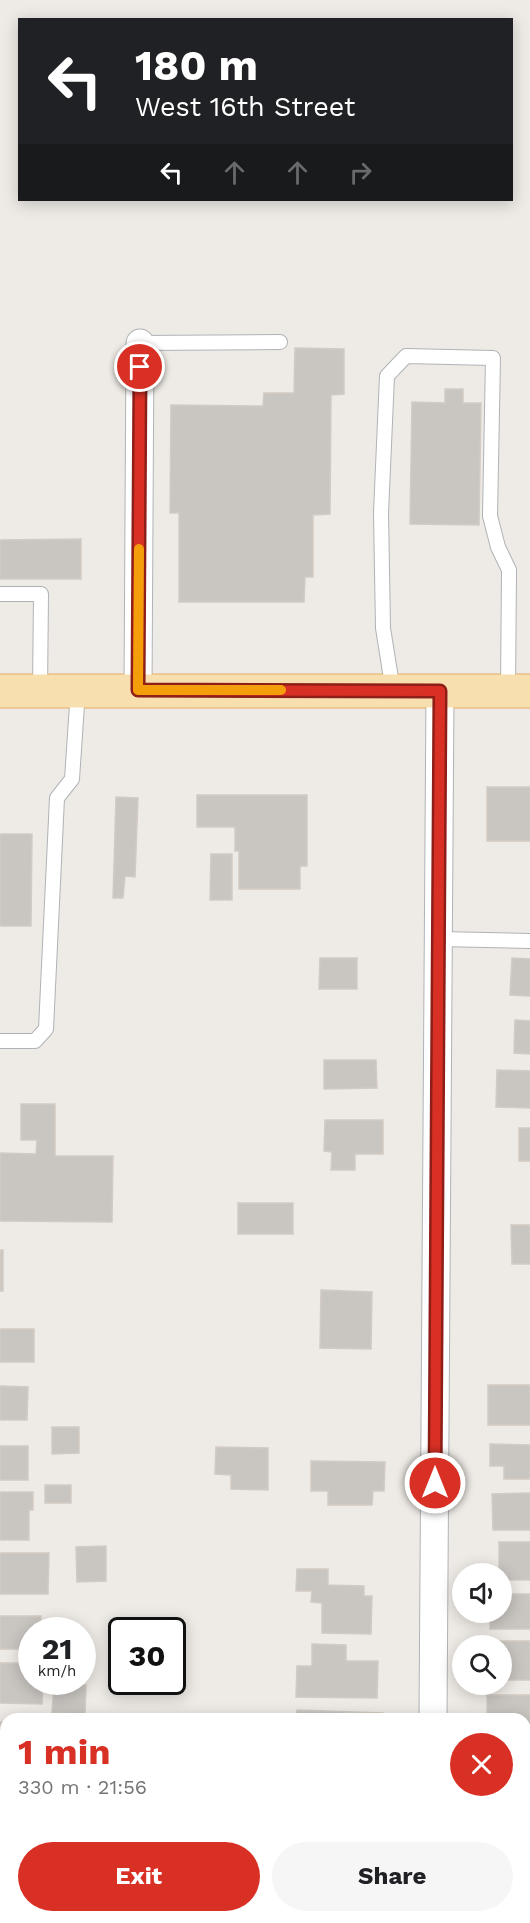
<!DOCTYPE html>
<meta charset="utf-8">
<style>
:root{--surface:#fff;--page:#f6f6f6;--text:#202124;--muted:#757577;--accent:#d93025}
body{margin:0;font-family:"Work Sans",sans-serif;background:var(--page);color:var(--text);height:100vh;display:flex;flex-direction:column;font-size:22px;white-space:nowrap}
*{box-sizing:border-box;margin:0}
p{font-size:20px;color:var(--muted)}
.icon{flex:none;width:33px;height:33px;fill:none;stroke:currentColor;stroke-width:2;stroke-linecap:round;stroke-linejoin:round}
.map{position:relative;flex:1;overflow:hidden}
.panel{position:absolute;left:0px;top:1713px;width:531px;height:210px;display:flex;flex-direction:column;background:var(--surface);border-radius:18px 18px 0 0;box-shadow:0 3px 15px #0003}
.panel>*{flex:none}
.banner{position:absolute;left:18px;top:18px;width:495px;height:183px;border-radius:0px;box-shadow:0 3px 15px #0003;background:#202124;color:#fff;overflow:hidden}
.controls{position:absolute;left:452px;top:1563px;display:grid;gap:12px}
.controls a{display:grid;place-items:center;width:60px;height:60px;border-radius:50%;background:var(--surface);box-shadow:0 3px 15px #0003;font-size:30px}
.speed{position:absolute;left:18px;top:1617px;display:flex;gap:12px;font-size:30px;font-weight:700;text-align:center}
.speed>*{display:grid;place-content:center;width:78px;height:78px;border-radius:50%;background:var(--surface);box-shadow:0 3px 15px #0003;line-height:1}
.speed small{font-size:15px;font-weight:400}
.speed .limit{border:3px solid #111;border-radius:9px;background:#fff;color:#111}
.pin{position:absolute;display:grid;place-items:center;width:51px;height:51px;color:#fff;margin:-26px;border:3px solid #fff;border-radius:50%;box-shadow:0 2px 6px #0007}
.me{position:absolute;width:66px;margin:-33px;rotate:0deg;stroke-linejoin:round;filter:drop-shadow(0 0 4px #0008)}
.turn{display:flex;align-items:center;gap:21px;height:126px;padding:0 18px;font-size:27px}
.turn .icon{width:78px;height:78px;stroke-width:2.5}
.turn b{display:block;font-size:42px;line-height:51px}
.lanes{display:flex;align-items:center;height:57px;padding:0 18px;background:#0003;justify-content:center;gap:30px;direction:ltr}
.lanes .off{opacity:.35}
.round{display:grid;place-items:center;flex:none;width:63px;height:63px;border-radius:32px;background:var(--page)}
.head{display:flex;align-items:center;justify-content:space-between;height:102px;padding:0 18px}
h1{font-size:36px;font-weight:700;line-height:45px;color:var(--accent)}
.action{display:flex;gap:12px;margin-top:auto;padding:12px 18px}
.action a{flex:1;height:69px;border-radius:36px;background:var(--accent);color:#fff;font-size:24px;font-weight:700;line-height:69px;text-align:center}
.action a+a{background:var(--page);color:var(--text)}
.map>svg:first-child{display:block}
.building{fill:#c9c5c1;stroke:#d2cbc4;stroke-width:1.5}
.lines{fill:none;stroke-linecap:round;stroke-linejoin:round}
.service-casing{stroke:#b0b3b6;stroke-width:16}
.minor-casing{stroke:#b0b3b6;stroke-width:29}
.primary-casing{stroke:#e5ab66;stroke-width:35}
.service{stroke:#fff;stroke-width:14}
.minor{stroke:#fff;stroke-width:27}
.primary{stroke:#f8dfb0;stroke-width:33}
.route-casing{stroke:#8d1f18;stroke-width:15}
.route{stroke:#d93025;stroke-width:10}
.slow{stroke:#f59e0b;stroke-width:10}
</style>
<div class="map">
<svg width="530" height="1923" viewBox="0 0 530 1923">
<rect width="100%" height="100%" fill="#eeeae5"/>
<!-- building -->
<path class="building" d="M295 348 344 349V394L331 395 330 514 313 515V577H305L304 602H179V513H170L171 405 263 406 264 393H294Z
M445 389H463V403H481L479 525 410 524 412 402 445 403Z
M81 539V579H0V540Z
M487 787H530V841H487Z
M197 795H307V866H300V889H239V851H235V827H197Z
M116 797 138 798 135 877 125 876 123 898H113Z
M0 834H32L31 926H0Z
M211 854H232V900H210Z
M320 958H357V989H319Z
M512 958 530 959V996L510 995Z
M515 1020 530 1021V1054L514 1053Z
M324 1060H376L377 1088 324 1089Z
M497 1070 530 1071V1108L496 1107Z
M21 1104H55V1156H113L112 1222 0 1221V1153L36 1154 37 1140H21Z
M325 1120H383V1154H355V1170H331L332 1152 324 1151Z
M519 1128H530V1161H519Z
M238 1203H293V1234H238Z
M511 1225H530V1264H512Z
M0 1250H3V1291H0Z
M321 1290 372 1292 371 1349 320 1348Z
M0 1329H34V1362H0Z
M488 1385H530V1425H488Z
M0 1386 28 1387 27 1420H0Z
M52 1427H79V1453L52 1454Z
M490 1444 530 1445V1479H504V1466H490Z
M0 1446H28V1480H0Z
M216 1447 268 1448V1490L231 1489V1475L215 1474Z
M311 1461 385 1462 384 1491H373L372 1505H328V1491H311Z
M45 1485H71V1503H45Z
M0 1492H33V1510H29V1540H0Z
M530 1493V1530H493L492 1494Z
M499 1542H530V1580H501V1574H499Z
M106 1546V1581L77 1582 76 1547Z
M0 1553H49L48 1594H0Z
M297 1569H328V1585L364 1586V1596H372L371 1634 322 1633V1603L311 1602 312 1591H296Z
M501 1594H530V1629H490V1612H501Z
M0 1616H41V1621H70V1630H32V1649H0Z
M489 1641H530V1680H501V1646H489Z
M312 1644 346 1645V1661H378L377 1698 296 1697 297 1666H312Z
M0 1663H32V1682H43L42 1704 0 1703Z
M54 1684 86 1685 85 1714 52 1713Z
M487 1695H530V1728H525V1719H487Z
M297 1710 383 1713V1719H296Z
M0 1722H6V1759H0Z
M525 1735H530V1769H525Z
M0 1854H6V1890H0Z
M209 1917H250V1923H209Z"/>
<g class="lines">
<!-- service casing -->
<g class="service-casing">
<path id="service" d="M140 343 280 342
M0 594H41L40 691
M393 691 383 628 381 513 387 376 406 356 493 358 490 516 498 547 509 570 508 691
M439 939 530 941
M0 1041H35L46 1029 57 798 72 779 78 690
M95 1923V1917
M530 1923V1814"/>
</g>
<!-- minor casing -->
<g class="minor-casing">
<path id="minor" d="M138 690 140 343
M433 1719 440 691
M0 1812H6
M525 1814H530
M315 1923V1917"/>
</g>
<!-- primary casing -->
<g class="primary-casing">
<path id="primary" d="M0 691H530"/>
</g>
<!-- service -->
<use href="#service" class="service"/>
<!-- minor -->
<use href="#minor" class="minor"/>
<!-- primary -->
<use href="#primary" class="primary"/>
</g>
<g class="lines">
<!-- route casing -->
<g class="route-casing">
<path id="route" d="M140 367 138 690 440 691 435 1483"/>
</g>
<!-- route -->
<use href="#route" class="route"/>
<!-- slow -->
<path class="slow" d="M139 549 138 690H281"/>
</g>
</svg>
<div class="controls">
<a><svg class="icon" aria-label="sound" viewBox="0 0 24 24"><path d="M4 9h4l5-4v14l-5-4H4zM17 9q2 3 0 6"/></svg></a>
<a><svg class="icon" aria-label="search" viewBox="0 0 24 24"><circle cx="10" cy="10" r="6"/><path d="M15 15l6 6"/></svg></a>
</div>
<div class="speed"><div>21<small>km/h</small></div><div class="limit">30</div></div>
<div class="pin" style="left:140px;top:367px;background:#d93025"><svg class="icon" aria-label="arrive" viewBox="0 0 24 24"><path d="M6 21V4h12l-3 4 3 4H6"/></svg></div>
<svg class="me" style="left:435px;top:1483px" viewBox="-20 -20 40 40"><circle r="17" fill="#d93025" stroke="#fff" stroke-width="3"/><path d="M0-11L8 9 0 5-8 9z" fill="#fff"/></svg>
<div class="banner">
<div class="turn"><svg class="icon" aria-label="left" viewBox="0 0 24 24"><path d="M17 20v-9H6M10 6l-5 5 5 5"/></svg><div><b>180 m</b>West 16th Street</div></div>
<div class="lanes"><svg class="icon" aria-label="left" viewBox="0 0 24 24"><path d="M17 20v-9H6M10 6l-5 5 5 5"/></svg><svg class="icon off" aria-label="ahead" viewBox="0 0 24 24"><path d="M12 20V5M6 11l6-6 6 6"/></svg><svg class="icon off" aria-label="ahead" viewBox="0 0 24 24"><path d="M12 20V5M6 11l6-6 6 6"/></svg><svg class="icon off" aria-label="right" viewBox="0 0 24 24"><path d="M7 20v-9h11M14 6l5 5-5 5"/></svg></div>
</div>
<section class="panel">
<div class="head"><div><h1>1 min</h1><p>330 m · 21:56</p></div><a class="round" style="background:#d93025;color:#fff"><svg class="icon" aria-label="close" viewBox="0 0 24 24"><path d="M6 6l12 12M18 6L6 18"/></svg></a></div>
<div class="action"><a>Exit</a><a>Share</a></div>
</section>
</div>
